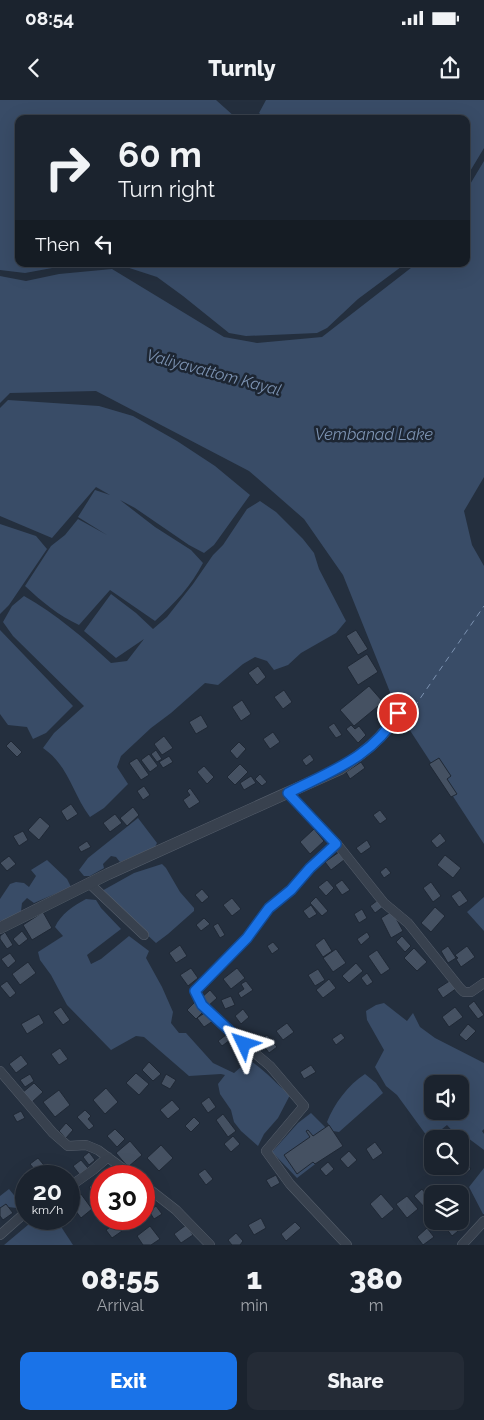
<!DOCTYPE html>
<style>
:root{--surface:#1b232e;--page:#242b36;--text:#f1f3f6;--muted:#a0a4aa;--line:#39404a;--accent:#1a73e8}
body{margin:0;font-family:Raleway,sans-serif;background:var(--page);color:var(--text);height:100vh;display:flex;flex-direction:column;font-size:19px;white-space:nowrap}
*{box-sizing:border-box;margin:0}
p{font-size:16px;color:var(--muted)}
.icon{flex:none;width:28px;height:28px;fill:none;stroke:currentColor;stroke-width:2;stroke-linecap:round;stroke-linejoin:round}
.map{position:relative;height:1145px;overflow:hidden}
.details{display:flex;flex-direction:column;background:var(--surface);flex:1}
.details>*{flex:none}
.hud{position:absolute;left:15px;top:15px;width:455px;height:152px;border-radius:10px;box-shadow:0 5px 20px #0002,0 0 0 1px var(--line);background:#1b232e;color:var(--text);overflow:hidden}
.buttons{position:absolute;left:424px;top:975px;display:grid;gap:10px}
.buttons a{display:grid;place-items:center;width:45px;height:45px;border-radius:10px;background:var(--surface);box-shadow:0 5px 20px #0002,0 0 0 1px var(--line);font-size:25px}
.speed{position:absolute;left:15px;top:1065px;display:flex;gap:10px;font-size:25px;font-weight:700;text-align:center}
.speed>*{display:grid;place-content:center;width:65px;height:65px;border-radius:50%;background:var(--surface);box-shadow:0 5px 20px #0002,0 0 0 1px var(--line);line-height:1}
.speed small{font-size:12px;font-weight:400}
.speed .limit{border:8px solid #d22;background:#fff;color:#111}
.pin{position:absolute;display:grid;place-items:center;width:42px;height:42px;color:#fff;margin:-21px;border:2px solid #fff;border-radius:50%;box-shadow:0 1px 5px #0007}
.me{position:absolute;width:55px;margin:-28px;rotate:311deg;stroke-linejoin:round;filter:drop-shadow(0 0 4px #0008)}
.turn{display:flex;align-items:center;gap:18px;height:105px;padding:0 20px;font-size:22px}
.turn .icon{width:65px;height:65px;stroke-width:2.5}
.turn b{display:block;font-size:35px;line-height:42px}
.then{display:flex;align-items:center;height:48px;padding:0 20px;background:#0003;gap:10px;font-size:19px}
.eta{display:flex;justify-content:space-evenly;align-items:center;height:85px;text-align:center}
.eta b{font-size:30px;font-weight:800;line-height:35px}
.primary-button{display:flex;gap:10px;margin-top:auto;padding:10px 20px}
.primary-button a{flex:1;height:58px;border-radius:10px;background:var(--accent);color:#fff;font-size:20px;font-weight:800;line-height:58px;text-align:center}
.primary-button a+a{background:var(--page);color:var(--text)}
.status{display:flex;justify-content:space-between;align-items:center;height:35px;padding:0 25px;background:var(--surface);direction:ltr}
.status svg{height:14px;fill:currentColor}
header{display:flex;justify-content:space-between;align-items:center;height:65px;padding:0 20px;background:var(--surface);font-size:22px;font-weight:800}
.map>svg:first-child{display:block}
.water{fill:#394c67;fill-rule:evenodd}
.lines{fill:none;stroke-linecap:round;stroke-linejoin:round}
.ferry{stroke:#7c92b1;stroke-width:1;stroke-dasharray:6 5;stroke-linecap:butt}
.building{fill:#455162;stroke:#1f2835}
.minor-casing{stroke:#565f6c;stroke-width:10}
.tertiary-casing{stroke:#565f6c;stroke-width:12}
.minor{stroke:#38414e;stroke-width:9}
.tertiary{stroke:#38414e;stroke-width:11}
.route-casing{stroke:#114b97;stroke-width:12}
.route{stroke:#1a73e8;stroke-width:9}
.labels{text-anchor:middle;stroke-width:5;stroke-linejoin:round;paint-order:stroke}
.water-label{font-size:16px;font-style:italic;fill:#7c92b1;stroke:#1d2633}
</style>
<div class="status"><b>08:54</b><svg viewBox="0 0 49 12"><path d="M0 12V9h3v3zM5 12V6h3v6zM10 12V3h3v9zM15 12V0h3v12zM26 1h20v11H26zM47 4h2v5h-2z"/></svg></div>
<header><svg class="icon" aria-label="back" viewBox="0 0 24 24"><path d="M15 5l-7 7 7 7"/></svg>Turnly<svg class="icon" aria-label="share" viewBox="0 0 24 24"><path d="M12 15V3M7 8l5-5 5 5M5 13v7h14v-7"/></svg></header>
<div class="map">
<svg width="484" height="1145" viewBox="0 0 484 1145">
<rect width="100%" height="100%" fill="#242f3e"/>
<!-- water -->
<path class="water" d="M0 0H216L235 17 244 19H19V164H74L25 173 0 170Z
M266 0H484V48L466 78V19H266L259 13Z
M484 61V377L464 411 472 445 484 466V744L398 612 343 475 304 419 249 371 96 291 10 293 0 303V176L26 181 59 174 112 169 224 237 257 243 322 237 416 164H466V91Z
M117 164H405L358 199 327 228 317 233 246 236 229 233 183 196 157 177Z
M8 300 99 306 133 316 177 341 215 366 250 395 214 445 204 453 189 445 135 408 120 400 155 427 191 450 203 463C191 486 175 503 155 521L110 490 79 525C59 516 41 501 25 486L51 446 65 435 78 419 107 435 78 417 95 390 110 395 96 387 52 438 0 416V308Z
M260 401 276 412 303 439 314 453 319 469 346 521 336 533 301 553 288 565 274 570 267 561 255 557 243 564 218 585 205 583 171 613 151 628 121 656 117 667 128 684 104 708 90 717C72 693 69 666 43 648L54 633 84 606 13 536 3 522 12 506 24 496C56 514 84 538 111 563L127 561 144 539 116 558 84 531 111 494 136 513 153 529 167 517 193 484 213 455 223 445 247 409Z
M0 424 36 436 47 449 9 505 0 514Z
M0 530 73 606 46 633 33 639 27 627 8 625 0 614Z
M138 718 157 743 155 747 120 762 116 757 111 756 103 764 104 768 90 776H84L79 770 88 758Z
M47 760 67 779 71 787 34 803 27 798 22 803 21 811 11 818 0 821V799L10 784 16 782 24 783 29 787 36 776 31 770Z
M162 764 166 768 180 792 194 808V811L168 834 156 843 100 792 134 773Z
M484 797V831L467 812Z
M86 799 96 800 101 808 121 829 87 855 91 864 101 859 129 836 149 851 146 858 162 887 173 912 171 923 179 933H186L213 963 234 973 249 960C265 970 275 983 290 995L278 1018 264 1034 258 1046 241 1031 234 1022 231 1010 220 994 218 984 225 975 221 974 189 976 144 937 136 936 111 950 67 905 51 875 40 860 38 852 63 836 55 827C61 814 73 806 86 799Z
M384 903 407 921 413 913 420 927 435 938 484 963V1029L482 1031 484 1034V1050L468 1038 457 1036 447 1025 442 1029 435 1039H432V1043L397 995 386 986 375 967 384 950 367 920 366 911 376 905ZM432 984H460V1011H432Z
M365 974 376 983 383 993 339 1032 333 1031 327 1022C334 1004 348 985 365 974Z
M311 1013 339 1041 327 1055 297 1078 272 1052 298 1023Z
M484 1068V1114H483L469 1087Z
M9 1089 26 1110 23 1115 17 1108 8 1107 0 1110V1096Z
M35 1119H56L73 1145H4Z"/>
<g class="lines">
<!-- ferry -->
<path class="ferry" d="M408 616 484 506"/>
</g>
<!-- building -->
<path class="building" d="M356 530 368 549 358 555 346 536Z
M367 554 378 572 358 585 347 567Z
M258 566 266 577 257 585 248 573Z
M369 586 383 602 354 626 340 610Z
M284 590 292 602 283 609 274 597Z
M242 600 251 614 241 621 232 607Z
M201 615 208 627 196 634 189 622Z
M334 623 342 635 336 638 328 627Z
M351 625 355 629 359 626 366 635 358 643 346 629Z
M273 632 280 642 270 649 263 639Z
M164 636 173 648 162 655 154 644Z
M11 641 22 652 17 657 6 646Z
M239 642 246 649 237 659 230 651Z
M156 650 162 659 157 662 151 654Z
M149 654 158 666 150 672 141 660Z
M310 654 314 660 306 666 302 660Z
M169 656 173 662 163 668 159 662Z
M137 658 149 675 141 680 129 663Z
M439 658 451 676 447 679 457 694 451 697 429 664Z
M361 662 365 668 350 679 346 672Z
M240 664 248 672 235 685 227 677Z
M204 666 214 677 207 684 197 672Z
M260 674 267 682 262 686 255 679Z
M251 676 256 683 244 690 240 683Z
M144 686 150 695 143 700 137 691Z
M190 688 200 702 189 709 183 700 190 695 187 691Z
M71 704 78 714 67 721 61 711Z
M133 707 139 715 127 726 120 718Z
M380 710 387 719 380 724 373 715Z
M115 714 122 723 110 732 103 723Z
M40 717 50 726 39 740 28 730Z
M314 729 324 741 310 754 300 742Z
M23 731 28 740 19 746 13 736Z
M440 733 446 741 437 748 431 741Z
M367 740 371 747 361 754 356 748Z
M87 741 91 747 81 752 78 747Z
M339 752 344 760 331 770 325 762Z
M445 755 461 768 453 778 437 765Z
M9 756 16 764 7 771 0 763Z
M386 767 391 773 384 778 380 772Z
M327 780 334 788 326 796 318 787Z
M342 780 350 790 342 795 335 785Z
M431 782 441 796 433 802 423 788Z
M202 789 209 797 202 803 195 795Z
M460 790 468 801 459 807 451 796Z
M316 797 328 811 322 816 310 803Z
M232 798 241 809 232 816 223 805Z
M378 800 383 807 375 813 370 806Z
M311 805 317 814 309 819 303 811Z
M435 807 445 816 431 832 421 823Z
M362 809 367 818 359 823 354 814Z
M392 811 403 831 391 838 381 818Z
M43 812 52 828 32 840 23 825Z
M204 818 210 824 201 831 196 825Z
M218 823 225 835 220 838 213 826Z
M22 831 28 839 19 846 13 839Z
M5 832 13 845 7 849 0 839V836Z
M367 832 370 837 361 845 357 839Z
M402 836 411 846 405 852 396 842Z
M324 838 332 851 323 857 315 845Z
M273 842 279 849 272 854 267 846Z
M180 845 187 856 176 863 169 853Z
M448 846 456 858 448 863 441 851Z
M467 846 475 857 461 867 456 859 458 858 455 855Z
M414 848 427 862 417 871 404 858Z
M336 849 346 863 333 872 323 858Z
M377 850 390 869 381 875 368 856Z
M10 853 16 861 8 868 1 859Z
M28 862 36 873 20 885 12 874Z
M356 863 363 871 349 883 342 876Z
M191 868 198 878 188 886 180 875Z
M237 868 245 878 231 889 223 879Z
M318 869 325 880 315 886 308 875Z
M367 873 373 882 367 886 361 878Z
M329 879 336 888 323 898 316 890Z
M451 880 457 888 443 898 437 889Z
M7 881 16 893 10 898 0 886Z
M246 881 253 890 241 898 238 893 244 889 241 884Z
M210 890 217 898 207 907 200 899Z
M231 896 235 905 225 909 221 900Z
M474 901 484 915 478 919 468 906Z
M195 902 204 911 196 919 187 910Z
M61 907 70 920 63 925 53 912Z
M455 907 463 917 449 927 442 917Z
M243 909 249 917 241 924 235 916Z
M206 912 213 921 204 927 197 918Z
M39 914 44 923 27 934 21 924Z
M287 923 294 932 283 940 276 931Z
M468 924 476 931 466 941 459 935Z
M341 933 345 938 336 945 332 939Z
M226 935 230 940 222 946 218 941Z
M267 935 277 947 269 953 260 940Z
M60 948 68 959 59 965 51 954Z
M21 955 28 964 16 973 9 964Z
M149 962 161 974 153 981 142 970Z
M311 965 316 972 304 979 300 972Z
M136 973 149 984 139 995 126 983Z
M30 974 34 981 25 987 20 980Z
M166 974 176 980 170 989 161 984Z
M34 983 43 992 31 1003 22 993Z
M106 988 118 1002 105 1014 93 1000Z
M59 990 70 1005 55 1017 43 1002Z
M209 997 216 1007 208 1013 201 1003Z
M172 1000 180 1009 168 1019 160 1010Z
M85 1010 91 1016 88 1019 94 1026 89 1030 77 1017Z
M21 1011 25 1018 17 1022 13 1015Z
M223 1014 236 1031 228 1037 216 1020Z
M194 1017 200 1023 191 1032 185 1026Z
M66 1023 73 1030 66 1038 59 1031Z
M329 1025 343 1046 315 1064 313 1062 297 1074 284 1055 310 1037 306 1031 308 1030 313 1036Z
M115 1029 125 1039 117 1047 107 1036Z
M233 1036 240 1044 231 1052 224 1044Z
M130 1041 142 1055 128 1067 116 1053Z
M375 1042 383 1053 373 1060 366 1049Z
M460 1044 468 1052 460 1059Z
M161 1045 173 1058 159 1071 147 1058Z
M349 1051 357 1060 348 1068 340 1059Z
M89 1052 95 1060 89 1065 83 1057Z
M38 1058 48 1070 40 1076 30 1064Z
M81 1060 88 1068 80 1075 73 1066Z
M463 1060 471 1069 464 1075 457 1066H460V1062Z
M328 1062 334 1069 326 1076 320 1069Z
M205 1069 213 1079 206 1085 198 1074Z
M276 1075 280 1083 271 1088 266 1080Z
M101 1078V1097L98 1100 89 1087Z
M422 1089 432 1102 426 1109 414 1096Z
M81 1094 92 1109 81 1118 69 1102Z
M381 1094 394 1109 382 1119 370 1104Z
M407 1096 418 1109 407 1118 396 1104Z
M6 1104 13 1113 3 1120 0 1116V1108Z
M156 1106 162 1114 154 1119 149 1111Z
M460 1111 469 1122 452 1136 443 1124 446 1121H460Z
M261 1118 266 1128 254 1135 248 1125Z
M295 1122 301 1128 286 1141 281 1134Z
M116 1123 122 1131 112 1138 106 1130Z
M186 1125 193 1135 181 1143 174 1134Z
M150 1126 160 1139 151 1145H143L137 1136Z
M427 1128 434 1137 423 1145 417 1137Z
M236 1133 243 1141 240 1145H232L228 1140Z"/>
<g class="lines">
<!-- minor casing -->
<g class="minor-casing">
<path id="minor" d="M288 693 337 744 384 803 408 823 460 888 464 892H471L484 883
M337 744 310 768 291 789 269 808 247 838 195 891 202 905 231 933 270 966 304 1006 266 1051 290 1084 347 1145
M90 784 144 835
M0 971 53 1033 68 1046 86 1045 98 1050 133 1076
M144 1085 176 1110 210 1145
M69 1087 93 1070 108 1057
M0 1135 26 1112
M462 1145 484 1121"/>
</g>
<!-- tertiary casing -->
<g class="tertiary-casing">
<path id="tertiary" d="M0 828 108 774 340 669C363 653 384 638 398 613"/>
</g>
<!-- minor -->
<use href="#minor" class="minor"/>
<!-- tertiary -->
<use href="#tertiary" class="tertiary"/>
</g>
<g class="lines">
<!-- route casing -->
<g class="route-casing">
<path id="route" d="M244 944 202 905 195 891 247 838 269 808 291 790 310 768 336 744 288 693C331 671 373 657 398 613"/>
</g>
<!-- route -->
<use href="#route" class="route"/>
</g>
<g class="labels">
<!-- water labels -->
<g class="water-label">
<text transform="translate(214 272) rotate(15)" y="6">Valiyavattom Kayal</text>
<text x="374" y="340">Vembanad Lake</text>
</g>
</g>
</svg>
<div class="buttons">
<a><svg class="icon" aria-label="sound" viewBox="0 0 24 24"><path d="M4 9h4l5-4v14l-5-4H4zM17 9q2 3 0 6"/></svg></a>
<a><svg class="icon" aria-label="search" viewBox="0 0 24 24"><circle cx="10" cy="10" r="6"/><path d="M15 15l6 6"/></svg></a>
<a><svg class="icon" aria-label="layers" viewBox="0 0 24 24"><path d="M12 4l9 5-9 5-9-5zM3 14l9 5 9-5"/></svg></a>
</div>
<div class="speed"><div>20<small>km/h</small></div><div class="limit">30</div></div>
<div class="pin" style="left:398px;top:613px;background:#d93025"><svg class="icon" aria-label="arrive" viewBox="0 0 24 24"><path d="M6 21V4h12l-3 4 3 4H6"/></svg></div>
<svg class="me" style="left:244px;top:944px" viewBox="-20 -20 40 40"><path d="M0-17L14 15 0 8-14 15z" fill="#1a73e8" stroke="#fff" stroke-width="4"/></svg>
<div class="hud">
<div class="turn"><svg class="icon" aria-label="right" viewBox="0 0 24 24"><path d="M7 20v-9h11M14 6l5 5-5 5"/></svg><div><b>60 m</b>Turn right</div></div>
<div class="then">Then<svg class="icon" aria-label="left" viewBox="0 0 24 24"><path d="M17 20v-9H6M10 6l-5 5 5 5"/></svg></div>
</div>
</div>
<section class="details">
<div class="eta">
<div><b>08:55</b><p>Arrival</p></div>
<div><b>1</b><p>min</p></div>
<div><b>380</b><p>m</p></div>
</div>
<div class="primary-button"><a>Exit</a><a>Share</a></div>
</section>
